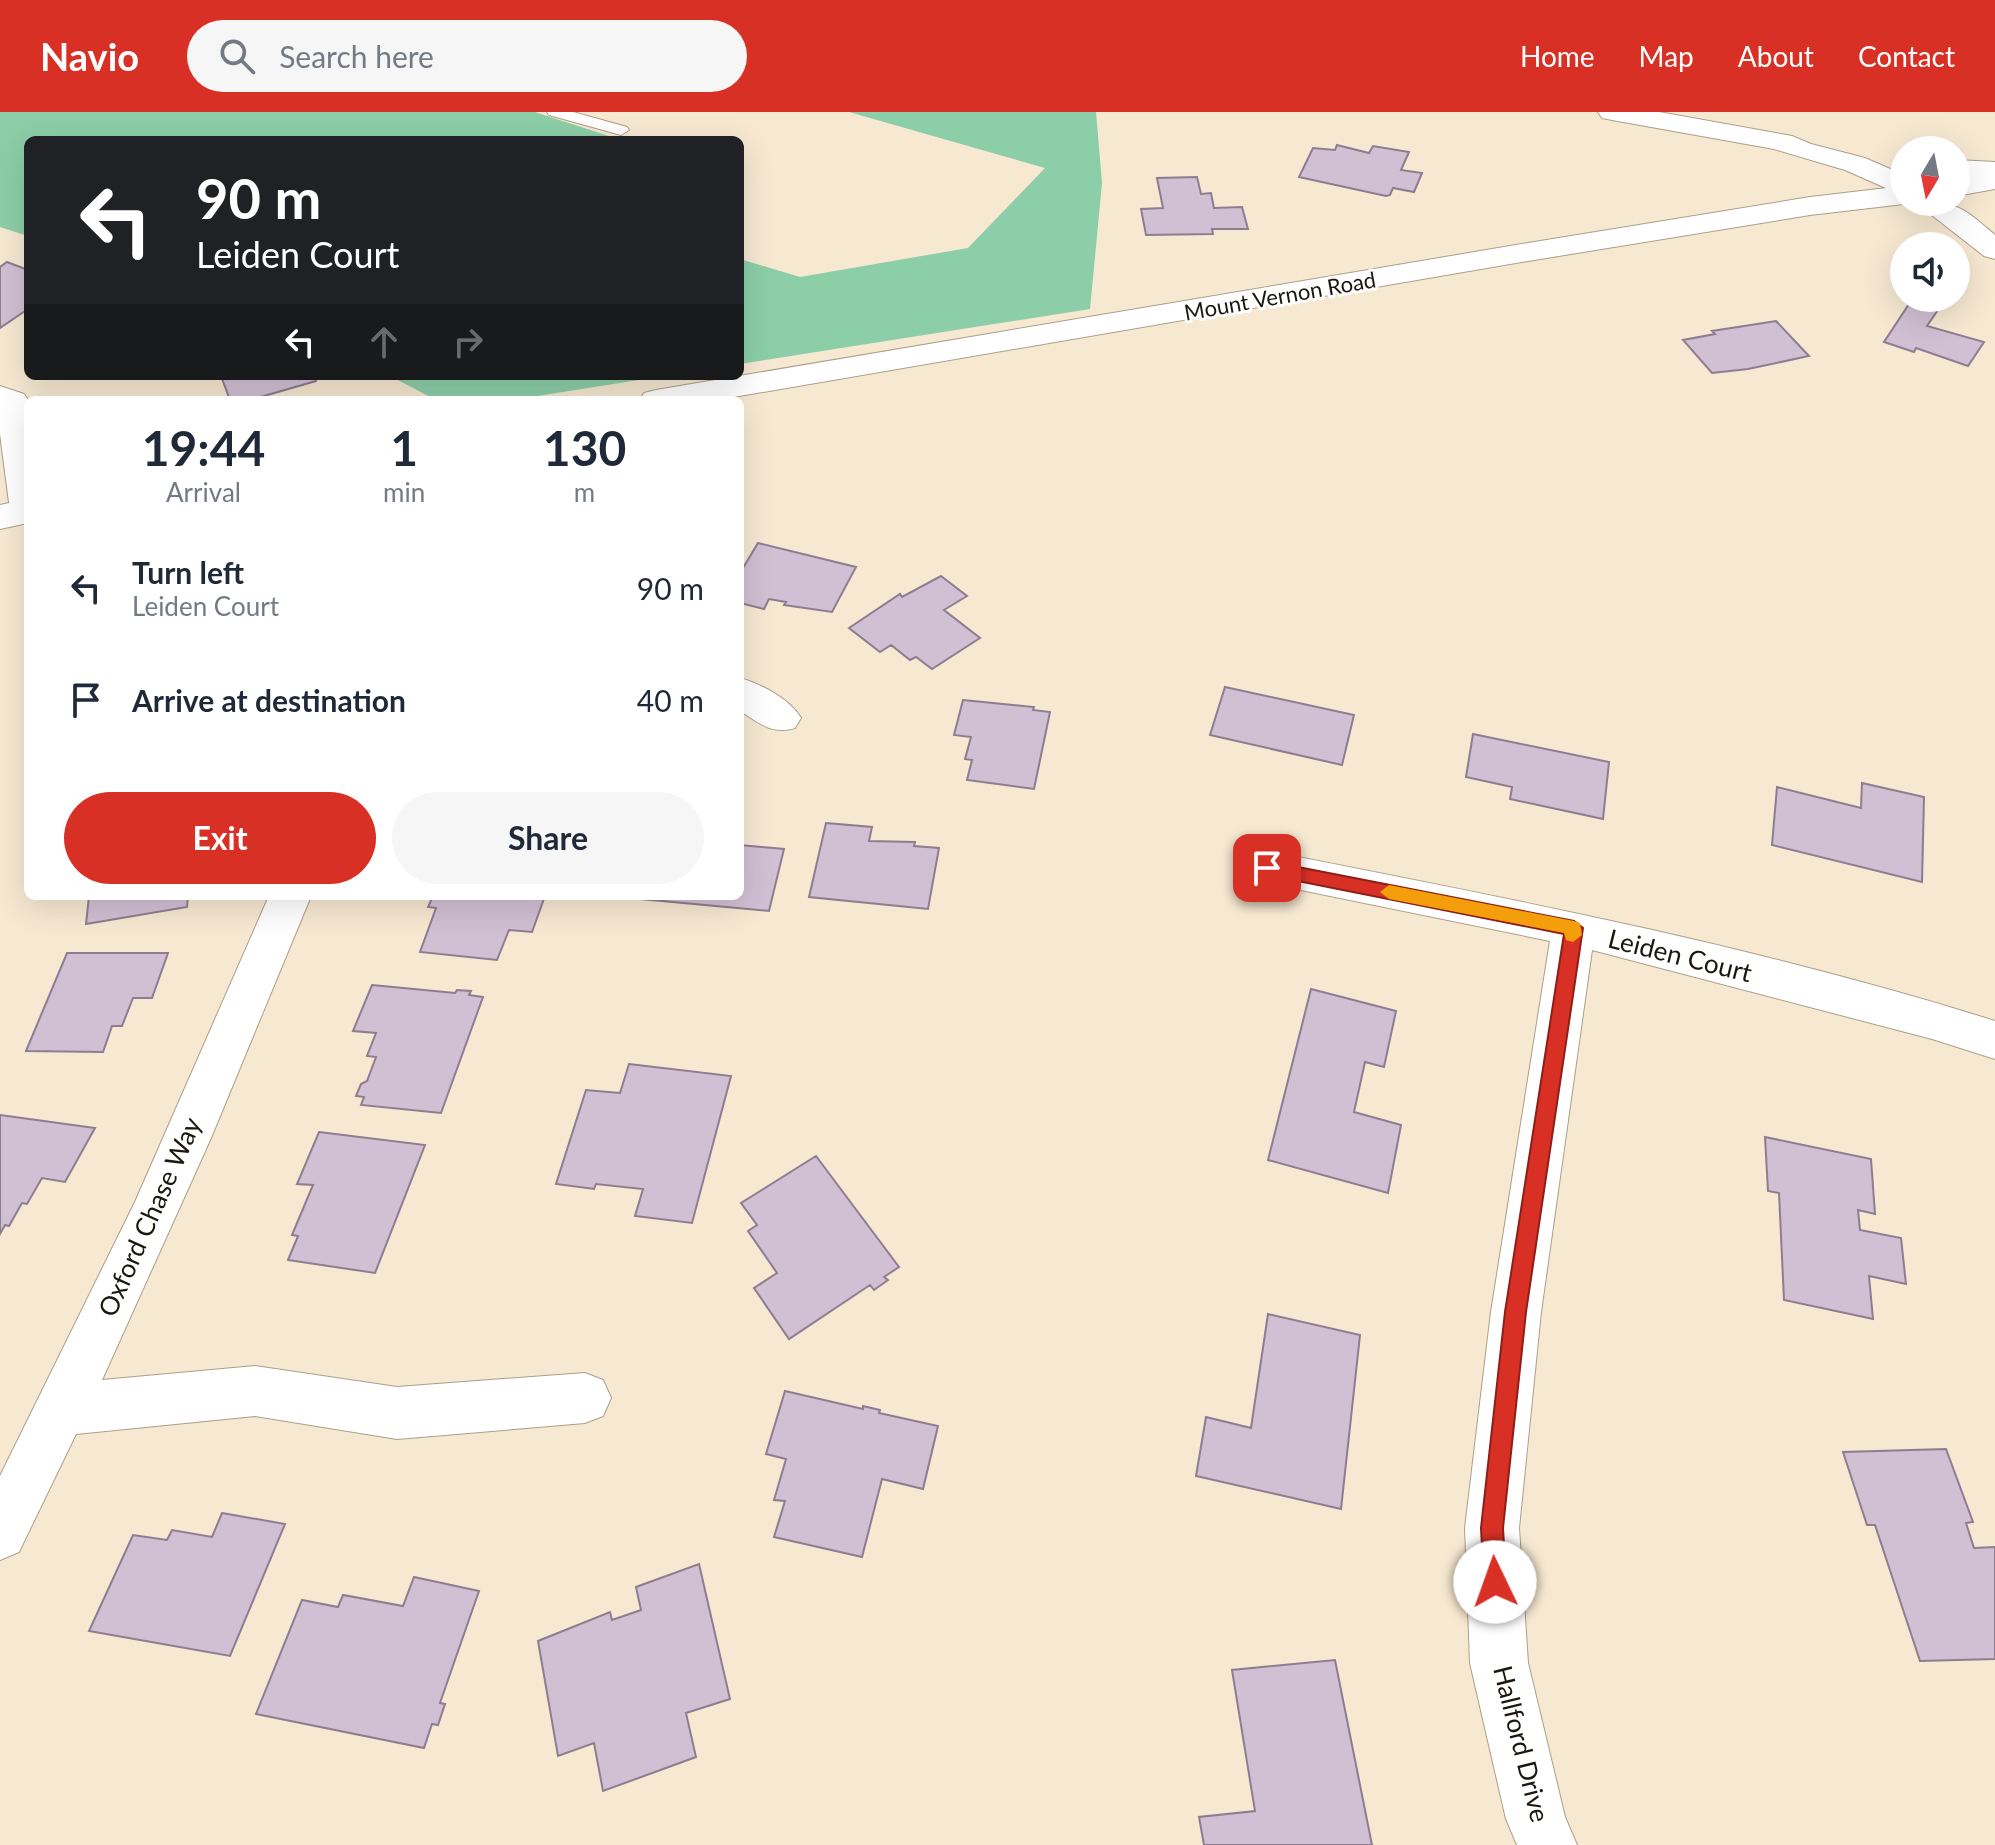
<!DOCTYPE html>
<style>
:root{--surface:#fff;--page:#f6f6f7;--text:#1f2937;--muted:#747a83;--accent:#d93025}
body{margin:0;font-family:Lato,sans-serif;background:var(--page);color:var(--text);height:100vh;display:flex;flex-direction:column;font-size:30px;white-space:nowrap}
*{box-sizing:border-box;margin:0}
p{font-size:26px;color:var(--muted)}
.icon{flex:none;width:44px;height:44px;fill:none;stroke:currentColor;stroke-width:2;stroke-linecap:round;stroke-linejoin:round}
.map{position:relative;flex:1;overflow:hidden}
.drawer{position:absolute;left:24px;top:284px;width:720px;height:504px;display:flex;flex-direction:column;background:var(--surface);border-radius:12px;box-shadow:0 8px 32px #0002}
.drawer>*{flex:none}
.guide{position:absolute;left:24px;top:24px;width:720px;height:244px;border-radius:12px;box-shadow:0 8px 32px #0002;background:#202124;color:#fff;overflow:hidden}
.needle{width:52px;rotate:190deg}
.fabs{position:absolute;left:1890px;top:24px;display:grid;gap:16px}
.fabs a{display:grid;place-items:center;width:80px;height:80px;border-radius:50%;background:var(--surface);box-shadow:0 8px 32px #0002;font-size:40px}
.pin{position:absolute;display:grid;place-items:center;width:68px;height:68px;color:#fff;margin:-34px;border-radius:16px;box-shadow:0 4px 12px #0006}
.me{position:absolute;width:88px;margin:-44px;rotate:357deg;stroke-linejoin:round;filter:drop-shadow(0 0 6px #0008)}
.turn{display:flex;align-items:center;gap:28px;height:168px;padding:0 40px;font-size:36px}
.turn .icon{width:104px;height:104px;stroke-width:2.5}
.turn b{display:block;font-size:56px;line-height:68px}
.lanes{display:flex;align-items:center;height:76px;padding:0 40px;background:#0003;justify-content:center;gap:40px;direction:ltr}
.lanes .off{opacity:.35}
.eta{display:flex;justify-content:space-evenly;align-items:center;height:136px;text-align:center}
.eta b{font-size:48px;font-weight:700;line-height:56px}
.action{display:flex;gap:16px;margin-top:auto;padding:16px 40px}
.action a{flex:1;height:92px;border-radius:48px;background:var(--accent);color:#fff;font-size:32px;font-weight:700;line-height:92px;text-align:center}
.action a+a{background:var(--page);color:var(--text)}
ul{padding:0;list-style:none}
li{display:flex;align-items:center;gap:24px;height:112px;padding:0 40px}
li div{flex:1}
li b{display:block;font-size:30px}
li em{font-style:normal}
header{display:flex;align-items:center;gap:48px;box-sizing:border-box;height:112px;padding:0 40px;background:var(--accent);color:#fff}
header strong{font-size:38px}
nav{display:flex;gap:44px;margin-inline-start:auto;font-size:28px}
.search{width:560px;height:72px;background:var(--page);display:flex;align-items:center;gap:20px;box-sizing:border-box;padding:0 28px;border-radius:44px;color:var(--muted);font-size:30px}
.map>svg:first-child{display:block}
.green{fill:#8ccea7}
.building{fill:#d1bfd3;stroke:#8e7d90;stroke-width:2}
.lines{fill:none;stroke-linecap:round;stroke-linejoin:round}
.service-casing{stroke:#ac9f89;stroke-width:2}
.minor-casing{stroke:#ac9f89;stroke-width:2}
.secondary-casing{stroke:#ac9f89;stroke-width:2}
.service{fill:#fff;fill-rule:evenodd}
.minor{fill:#fff;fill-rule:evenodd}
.secondary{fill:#fff;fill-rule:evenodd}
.route{fill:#d93025;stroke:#8d1f18;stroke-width:2}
.slow{fill:#f59e0b}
.labels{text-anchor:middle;stroke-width:6;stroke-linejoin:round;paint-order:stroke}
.far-street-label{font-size:22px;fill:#1b160e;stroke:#fff}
.street-label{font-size:26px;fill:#1b160e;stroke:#fff}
</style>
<header>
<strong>Navio</strong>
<div class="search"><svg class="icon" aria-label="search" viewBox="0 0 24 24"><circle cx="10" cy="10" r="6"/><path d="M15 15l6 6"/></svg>Search here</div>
<nav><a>Home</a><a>Map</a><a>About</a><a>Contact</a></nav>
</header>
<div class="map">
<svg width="1995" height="1733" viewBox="0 0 1995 1733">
<rect width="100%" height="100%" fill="#f6e8d1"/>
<!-- green -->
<path class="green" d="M0 0H535L618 27 28 28V124L0 115Z
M849 0H1096L1102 71 1090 197 740 252V147L800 165 968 136 1045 56Z
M390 264H664L512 288H436Z"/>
<!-- building -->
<path class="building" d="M1337 33 1369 41 1373 34 1409 40 1401 58 1422 61 1414 80 1393 76 1390 83 1386 84 1299 65 1313 36 1335 38Z
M1197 65 1201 82 1211 81 1214 96 1242 95 1248 117H1212L1213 122 1146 123 1141 97 1163 96 1157 66Z
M7 150 28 158V197L0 216V155Z
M1913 186 1940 195 1927 214 1984 230 1968 254 1916 236 1914 240 1884 230Z
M1776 209 1809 244 1748 257 1712 261 1683 228 1715 222 1712 219Z
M221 264H314L316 269 250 288H230Z
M758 431 856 455 832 500 784 493 786 490 769 487 764 497 740 491V461Z
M941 464 967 484 944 498 980 526 932 557 916 545 910 548 891 533 880 540 849 516 900 482 902 485Z
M1225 575 1354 603 1342 653 1210 623Z
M963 588 1034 595 1033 598 1050 600 1034 677 967 668 972 648 965 647 971 625 954 623Z
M1473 622 1609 650 1603 707 1510 687 1512 675 1466 665Z
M1862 671 1924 685 1922 770 1772 733 1777 675 1861 696Z
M826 711 872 715 869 729 915 730 914 734 939 736 928 797 809 785Z
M740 733 784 737 769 799 641 787 642 784H740Z
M89 784H188L187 795 86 812Z
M433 784H545L532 820 509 818 497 848 420 840 436 796 428 795Z
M67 841H168L152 886H133L122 914H112L103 940 26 939Z
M372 873 455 881 457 878 471 879 469 883 483 885 441 1001 361 993 364 985 356 984 361 972 367 969 376 945 367 944 376 921 353 919Z
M1311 877 1396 899 1384 955 1365 950 1354 1000 1401 1013 1388 1081 1268 1048Z
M629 952 731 964 692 1111 635 1104 643 1077 596 1072 594 1077 556 1072 586 978 620 981Z
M0 1003 95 1016 65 1070 42 1066 27 1092 22 1091 9 1114 5 1113 0 1122Z
M319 1020 425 1033 375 1161 288 1148 298 1124 292 1123 313 1073 297 1072Z
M1765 1025 1871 1047 1875 1102 1858 1098 1860 1118 1901 1126 1906 1172 1869 1164 1873 1207 1784 1188 1779 1081 1768 1079Z
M816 1044 899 1155 884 1165 888 1168 874 1178 870 1173 789 1227 754 1176 777 1161 748 1119 757 1113 741 1091Z
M1268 1202 1360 1223 1341 1397 1196 1364 1206 1305 1251 1316Z
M785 1279 863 1297V1294L880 1298 879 1301 938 1314 923 1377 882 1367 862 1445 774 1425 785 1389 774 1388 786 1347 766 1342Z
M1946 1337 1973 1410 1966 1411 1974 1436 1995 1435V1547L1920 1549 1875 1413H1867L1843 1340Z
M222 1401 285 1412 230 1544 89 1519 133 1423 167 1428 172 1418 212 1425Z
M699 1452 730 1587 686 1601 696 1645 603 1679 594 1631 558 1644 538 1529 610 1500 612 1508 641 1498 636 1475Z
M414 1465 479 1479 440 1591 445 1592 438 1613 432 1612 424 1636 256 1602 302 1488 338 1495 343 1483 403 1494Z
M1335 1548 1372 1733H1204L1199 1705 1255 1699 1232 1558Z"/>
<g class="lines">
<!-- service casing -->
<g class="service-casing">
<path id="service" d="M547 0H573L627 15 629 18 621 23 549 3Z"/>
</g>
<!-- minor casing -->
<g class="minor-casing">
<path id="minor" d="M1598 0H1659L1792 24 1811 32 1865 46 1904 63V84L1845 58 1774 37 1612 8 1602 6Z
M1956 48 1995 50V68L1956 66Z
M1915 90C1959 90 1962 95 1995 123V147L1984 144Z
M0 274 24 282 28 288V410L16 406 10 398 0 322Z
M740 566C761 572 790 587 801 606L795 616C772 623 759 611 740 599Z
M1267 739C1512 787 1757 834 1995 909V947L1932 927 1592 838 1541 1200 1519 1416 1528 1551 1565 1705 1577 1733H1517L1506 1707 1470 1551 1465 1416 1491 1200 1550 829 1252 768 1246 756 1252 744Z
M269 784H311L211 1026 102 1268 255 1254 397 1275 585 1261 603 1268 611 1286 603 1304 585 1311 397 1327 255 1304 76 1322 19 1440 0 1448V1364L135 1090Z"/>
</g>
<!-- secondary casing -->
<g class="secondary-casing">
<path id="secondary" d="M1995 59V77L1956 84V66Z
M1904 74V90H1911L1904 92 1810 103 1528 149 716 288H640L644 281 656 278 1528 131 1810 85Z
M28 387V411L0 417V393Z"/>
</g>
<!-- service -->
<use href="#service" class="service"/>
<!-- minor -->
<use href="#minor" class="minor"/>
<!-- secondary -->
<use href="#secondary" class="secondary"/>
</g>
<!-- route -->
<path class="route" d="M1267 749 1574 809 1583 816 1526 1200 1503 1416 1506 1470 1503 1478 1495 1481 1487 1478 1484 1470 1481 1416 1505 1200 1564 822 1267 763 1259 756Z"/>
<!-- slow -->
<path class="slow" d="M1389 773 1574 809 1580 811 1582 823 1573 830 1566 828 1564 821 1389 787 1380 780Z"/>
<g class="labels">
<!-- far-street labels -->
<g class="far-street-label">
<text transform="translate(1280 184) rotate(-10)" y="8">Mount Vernon Road</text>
</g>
<!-- street labels -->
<g class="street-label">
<text transform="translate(1680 844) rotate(14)" y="9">Leiden Court</text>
<text transform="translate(150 1105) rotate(-66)" y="9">Oxford Chase Way</text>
<text transform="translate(1521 1632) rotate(76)" y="9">Hallford Drive</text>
</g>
</g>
</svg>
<div class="fabs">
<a><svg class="needle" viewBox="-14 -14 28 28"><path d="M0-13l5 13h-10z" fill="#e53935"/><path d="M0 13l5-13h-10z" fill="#747a83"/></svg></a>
<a><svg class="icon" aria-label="sound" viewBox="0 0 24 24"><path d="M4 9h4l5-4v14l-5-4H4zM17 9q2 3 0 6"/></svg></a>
</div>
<div class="pin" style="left:1267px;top:756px;background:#d93025"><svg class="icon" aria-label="arrive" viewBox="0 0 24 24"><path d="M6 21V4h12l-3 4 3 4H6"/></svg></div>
<svg class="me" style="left:1495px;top:1470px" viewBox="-20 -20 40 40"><circle r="19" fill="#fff"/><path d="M0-13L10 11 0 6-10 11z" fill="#d93025"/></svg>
<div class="guide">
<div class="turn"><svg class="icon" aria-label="left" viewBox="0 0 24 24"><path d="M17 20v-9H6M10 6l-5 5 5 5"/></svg><div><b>90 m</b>Leiden Court</div></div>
<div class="lanes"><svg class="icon" aria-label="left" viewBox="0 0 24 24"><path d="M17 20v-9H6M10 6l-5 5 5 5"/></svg><svg class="icon off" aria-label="ahead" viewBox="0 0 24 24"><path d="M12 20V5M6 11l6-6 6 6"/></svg><svg class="icon off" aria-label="right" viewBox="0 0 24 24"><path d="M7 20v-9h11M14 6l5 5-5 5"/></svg></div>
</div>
<section class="drawer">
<div class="eta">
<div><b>19:44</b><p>Arrival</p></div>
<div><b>1</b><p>min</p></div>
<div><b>130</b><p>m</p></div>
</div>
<ul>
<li><svg class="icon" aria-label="left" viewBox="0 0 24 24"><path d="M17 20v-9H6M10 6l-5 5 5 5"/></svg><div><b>Turn left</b><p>Leiden Court</p></div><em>90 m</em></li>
<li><svg class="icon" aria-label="arrive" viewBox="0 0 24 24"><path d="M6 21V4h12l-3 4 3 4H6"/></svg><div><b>Arrive at destination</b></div><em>40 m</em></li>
</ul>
<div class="action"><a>Exit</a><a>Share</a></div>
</section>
</div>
